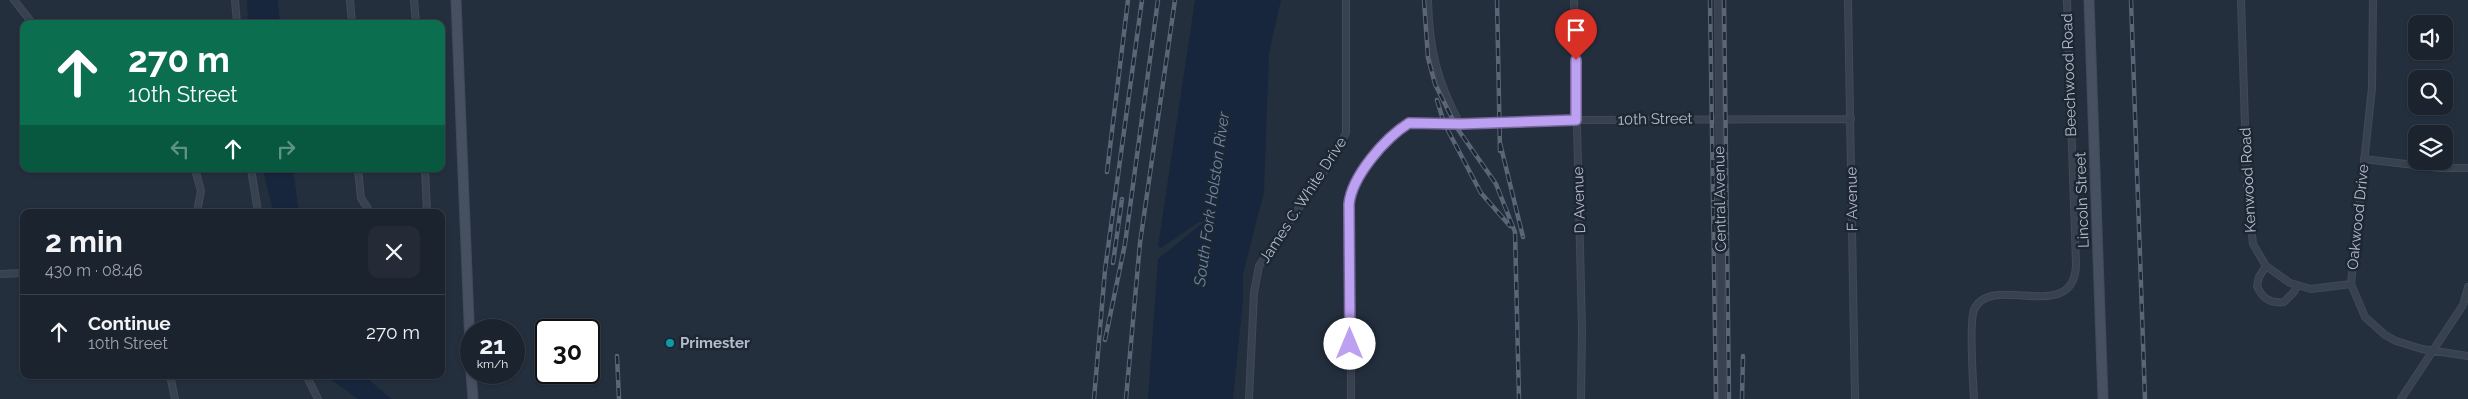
<!DOCTYPE html>
<meta charset="utf-8">
<style>
:root{--surface:#1b232e;--page:#242b36;--text:#f1f3f6;--muted:#a0a4aa;--line:#39404a}
body{margin:0;font-family:Raleway,sans-serif;background:var(--page);color:var(--text);height:100vh;display:flex;flex-direction:column;font-size:19px;white-space:nowrap}
*{box-sizing:border-box;margin:0}
p{font-size:16px;color:var(--muted)}
.icon{flex:none;width:28px;height:28px;fill:none;stroke:currentColor;stroke-width:2;stroke-linecap:round;stroke-linejoin:round}
.map{position:relative;flex:1;overflow:hidden}
.side{position:absolute;left:20px;top:209px;width:425px;height:170px;display:flex;flex-direction:column;background:var(--surface);border-radius:10px;box-shadow:0 1px 4px #0004,0 0 0 1px var(--line)}
.side>*{flex:none}
.hud{position:absolute;left:20px;top:20px;width:425px;height:152px;border-radius:10px;box-shadow:0 1px 4px #0004,0 0 0 1px var(--line);background:#0b6e4f;color:#fff;overflow:hidden}
.buttons{position:absolute;left:2408px;top:15px;display:grid;gap:10px}
.buttons a{display:grid;place-items:center;width:45px;height:45px;border-radius:10px;background:var(--surface);box-shadow:0 1px 4px #0004,0 0 0 1px var(--line);font-size:25px}
.speed{position:absolute;left:460px;top:319px;display:flex;gap:10px;font-size:25px;font-weight:700;text-align:center}
.speed>*{display:grid;place-content:center;width:65px;height:65px;border-radius:50%;background:var(--surface);box-shadow:0 1px 4px #0004,0 0 0 1px var(--line);line-height:1}
.speed small{font-size:12px;font-weight:400}
.speed .limit{border:2px solid #111;border-radius:8px;background:#fff;color:#111}
.pin{position:absolute;display:grid;place-items:center;width:42px;height:42px;color:#fff;margin:-51px -21px;border-radius:50% 50% 50% 0;rotate:-45deg;box-shadow:0 0 5px #0007}
.pin .icon{rotate:45deg}
.me{position:absolute;width:55px;margin:-28px;rotate:0deg;stroke-linejoin:round;filter:drop-shadow(0 0 4px #0008)}
.turn{display:flex;align-items:center;gap:18px;height:105px;padding:0 25px;font-size:22px}
.turn .icon{width:65px;height:65px;stroke-width:2.5}
.turn b{display:block;font-size:35px;line-height:42px}
.lanes{display:flex;align-items:center;height:48px;padding:0 25px;background:#0003;justify-content:center;gap:25px;direction:ltr}
.lanes .off{opacity:.35}
.round{display:grid;place-items:center;flex:none;width:52px;height:52px;border-radius:10px;background:var(--page)}
.head{display:flex;align-items:center;justify-content:space-between;height:85px;padding:0 25px}
h1{font-size:30px;font-weight:700;line-height:38px}
ul{padding:0;list-style:none}
li{display:flex;align-items:center;gap:15px;height:75px;padding:0 25px;border-top:1px solid var(--line)}
li div{flex:1}
li b{display:block;font-size:19px}
li em{font-style:normal}
.map>svg:first-child{display:block}
.water{fill:#17263c}
.lines{fill:none;stroke-linecap:round;stroke-linejoin:round}
.minor-casing{stroke:#414a57;stroke-width:8}
.secondary-casing{stroke:#414a57;stroke-width:11}
.minor{stroke:#38414e;stroke-width:6}
.secondary{stroke:#465061;stroke-width:9}
.rail-casing{stroke:#5a6575;stroke-width:4.5}
.rail{stroke:#1d2633;stroke-width:2.5;stroke-dasharray:8;stroke-linecap:butt}
.route-casing{stroke:#7a689d;stroke-width:12}
.route{stroke:#bca0f2;stroke-width:9}
.culture-dot{fill:#0f9aa8;stroke:#1d2633;stroke-width:2}
.labels{text-anchor:middle;stroke-width:5;stroke-linejoin:round;paint-order:stroke}
.street-label{font-size:15px;fill:#b4bcc9;stroke:#1d2633}
.poi-label{font-size:15px;font-weight:bold;fill:#b4bcc9;stroke:#1d2633;text-anchor:start}
.water-label{font-size:16px;font-style:italic;fill:#6d86a8;stroke:#1d2633}
</style>
<div class="map">
<svg width="2468" height="399" viewBox="0 0 2468 399">
<rect width="100%" height="100%" fill="#242f3e"/>
<!-- water -->
<path class="water" d="M247 0H278L280 24H248Z
M1195 0H1281L1269 53 1264 192 1243 274V300L1233 399H1148L1158 259 1204 222H1199L1161 248 1158 246Z
M263 169H293L299 212H273Z
M325 375H363L392 399H358Z"/>
<g class="lines">
<!-- minor casing -->
<g class="minor-casing">
<path id="minor" d="M14 0 33 24
M235 0 237 24
M350 0 352 24
M414 0 416 24
M1428 0C1429 49 1437 81 1460 124
M1574 0 1582 329 1581 399
M1718 0 1722 399
M1848 0 1855 399
M2241 0 2247 187 2253 244 2266 266 2290 283 2311 289 2351 284
M2373 0 2372 88 2351 284 2365 317 2385 335 2396 341 2422 349 2468 356
M2364 159 2439 168H2468
M195 169 201 191 197 212
M251 169 258 212
M358 169 361 198 368 209
M425 169 427 211
M2266 266 2259 277 2257 286C2262 298 2270 304 2284 302L2294 292 2297 286
M0 274 24 273
M170 375 175 399
M306 375 318 399
M1249 399 1254 293 1259 266 1332 160 1346 133V0
M1351 399 1350 192C1363 167 1384 138 1409 123L1460 124 1576 120 1851 119
M1974 399C1973 382 1969 323 1974 310 1990 271 2075 327 2076 264L2067 0
M2401 399 2463 305 2468 287"/>
</g>
<!-- secondary casing -->
<g class="secondary-casing">
<path id="secondary" d="M456 0 471 371
M2089 0 2103 399
M471 372 473 399"/>
</g>
<!-- minor -->
<use href="#minor" class="minor"/>
<!-- secondary -->
<use href="#secondary" class="secondary"/>
<!-- rail casing -->
<g class="rail-casing">
<path id="rail" d="M1424 0 1428 58 1435 84 1457 128 1496 184 1515 232 1519 399
M1497 0 1500 151
M1710 0 1716 399
M1724 0 1729 399
M2131 0 2145 399
M1437 100 1444 123 1481 193 1510 226
M1500 143 1523 237
M1107 172 1128 0
M1113 263 1122 199
M1105 340 1125 244 1158 0
M617 356 619 399
M1094 399 1105 270 1142 0
M1126 399 1140 243 1175 0
M1742 399 1743 356"/>
</g>
<!-- rail -->
<use href="#rail" class="rail"/>
</g>
<g class="lines">
<!-- route casing -->
<g class="route-casing">
<path id="route" d="M1350 344 1349 204C1352 176 1385 138 1409 123L1460 124 1576 120V60"/>
</g>
<!-- route -->
<use href="#route" class="route"/>
</g>
<!-- markers -->
<circle class="culture-dot" cx="670" cy="343" r="5"/>
<g class="labels">
<!-- street labels -->
<g class="street-label">
<text transform="translate(2069 75) rotate(-92)" y="5">Beechwood Road</text>
<text transform="translate(1655 119) rotate(-1)" y="5">10th Street</text>
<text transform="translate(2248 180) rotate(-93)" y="5">Kenwood Road</text>
<text transform="translate(1720 199) rotate(-91)" y="5">Central Avenue</text>
<text transform="translate(1852 199) rotate(-91)" y="5">F Avenue</text>
<text transform="translate(1303 200) rotate(-57)" y="5">James C. White Drive</text>
<text transform="translate(1579 200) rotate(-92)" y="5">D Avenue</text>
<text transform="translate(2082 200) rotate(-92)" y="5">Lincoln Street</text>
<text transform="translate(2358 217) rotate(-84)" y="5">Oakwood Drive</text>
</g>
<!-- poi labels -->
<g class="poi-label">
<text x="680" y="348">Primester</text>
</g>
<!-- water labels -->
<g class="water-label">
<text transform="translate(1211 199) rotate(-82)" y="6">South Fork Holston River</text>
</g>
</g>
</svg>
<div class="buttons">
<a><svg class="icon" aria-label="sound" viewBox="0 0 24 24"><path d="M4 9h4l5-4v14l-5-4H4zM17 9q2 3 0 6"/></svg></a>
<a><svg class="icon" aria-label="search" viewBox="0 0 24 24"><circle cx="10" cy="10" r="6"/><path d="M15 15l6 6"/></svg></a>
<a><svg class="icon" aria-label="layers" viewBox="0 0 24 24"><path d="M12 4l9 5-9 5-9-5zM3 14l9 5 9-5"/></svg></a>
</div>
<div class="speed"><div>21<small>km/h</small></div><div class="limit">30</div></div>
<div class="pin" style="left:1576px;top:60px;background:#d93025"><svg class="icon" aria-label="arrive" viewBox="0 0 24 24"><path d="M6 21V4h12l-3 4 3 4H6"/></svg></div>
<svg class="me" style="left:1350px;top:344px" viewBox="-20 -20 40 40"><circle r="19" fill="#fff"/><path d="M0-13L10 11 0 6-10 11z" fill="#bca0f2"/></svg>
<div class="hud">
<div class="turn"><svg class="icon" aria-label="ahead" viewBox="0 0 24 24"><path d="M12 20V5M6 11l6-6 6 6"/></svg><div><b>270 m</b>10th Street</div></div>
<div class="lanes"><svg class="icon off" aria-label="left" viewBox="0 0 24 24"><path d="M17 20v-9H6M10 6l-5 5 5 5"/></svg><svg class="icon" aria-label="ahead" viewBox="0 0 24 24"><path d="M12 20V5M6 11l6-6 6 6"/></svg><svg class="icon off" aria-label="right" viewBox="0 0 24 24"><path d="M7 20v-9h11M14 6l5 5-5 5"/></svg></div>
</div>
<section class="side">
<div class="head"><div><h1>2 min</h1><p>430 m · 08:46</p></div><a class="round"><svg class="icon" aria-label="close" viewBox="0 0 24 24"><path d="M6 6l12 12M18 6L6 18"/></svg></a></div>
<ul>
<li><svg class="icon" aria-label="ahead" viewBox="0 0 24 24"><path d="M12 20V5M6 11l6-6 6 6"/></svg><div><b>Continue</b><p>10th Street</p></div><em>270 m</em></li>
</ul>
</section>
</div>
